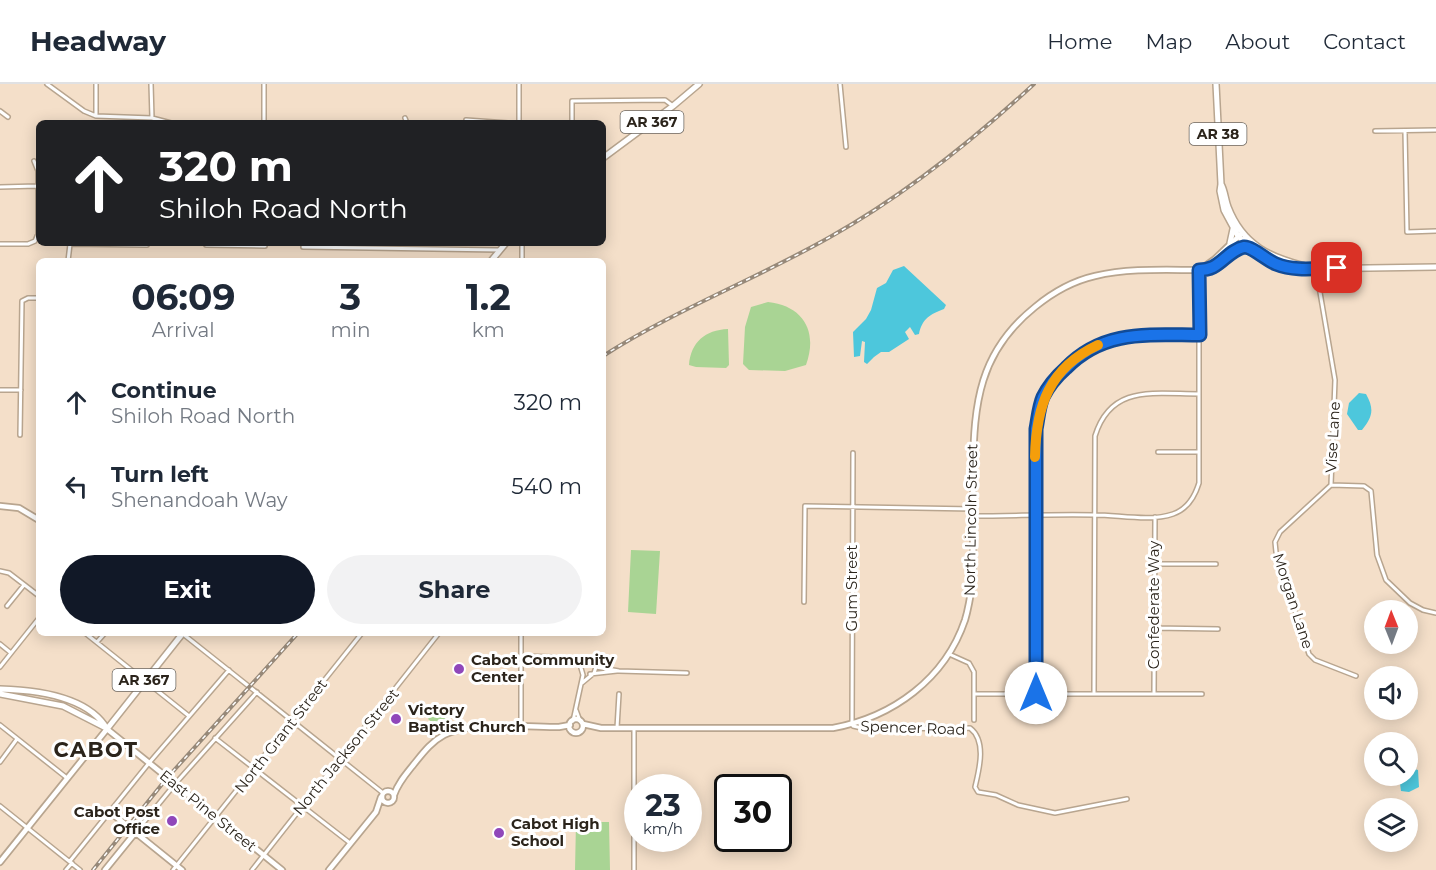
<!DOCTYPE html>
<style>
:root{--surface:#fff;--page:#f2f2f3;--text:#1f2937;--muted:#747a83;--line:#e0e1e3;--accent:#111827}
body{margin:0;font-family:Montserrat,sans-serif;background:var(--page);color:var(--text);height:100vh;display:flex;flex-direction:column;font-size:22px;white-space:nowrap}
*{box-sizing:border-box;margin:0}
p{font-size:20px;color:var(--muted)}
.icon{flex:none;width:33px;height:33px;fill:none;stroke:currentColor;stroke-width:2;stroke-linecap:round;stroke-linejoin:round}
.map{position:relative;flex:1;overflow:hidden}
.drawer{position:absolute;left:36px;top:174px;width:570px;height:378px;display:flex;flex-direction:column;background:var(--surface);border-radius:9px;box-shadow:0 3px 15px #0003}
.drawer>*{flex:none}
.hud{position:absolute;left:36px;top:36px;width:570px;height:126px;border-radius:9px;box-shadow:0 3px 15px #0003;background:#202124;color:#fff;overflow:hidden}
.needle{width:39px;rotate:359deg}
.tools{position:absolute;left:1364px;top:516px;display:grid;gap:12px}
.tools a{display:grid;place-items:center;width:54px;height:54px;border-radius:50%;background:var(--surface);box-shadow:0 3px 15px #0003;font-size:30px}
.speed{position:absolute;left:624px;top:690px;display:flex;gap:12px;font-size:30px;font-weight:700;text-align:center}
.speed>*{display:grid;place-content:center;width:78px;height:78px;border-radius:50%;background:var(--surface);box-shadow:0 3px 15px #0003;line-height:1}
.speed small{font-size:15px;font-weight:400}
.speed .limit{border:3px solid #111;border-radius:9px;background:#fff;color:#111}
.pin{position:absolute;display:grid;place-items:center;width:51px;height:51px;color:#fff;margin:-26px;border-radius:12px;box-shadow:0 3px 9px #0006}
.me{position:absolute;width:66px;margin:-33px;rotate:0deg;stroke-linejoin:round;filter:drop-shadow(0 0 4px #0008)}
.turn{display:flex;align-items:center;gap:21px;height:126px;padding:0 24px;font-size:27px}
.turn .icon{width:78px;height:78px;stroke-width:2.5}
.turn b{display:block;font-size:42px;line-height:51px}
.eta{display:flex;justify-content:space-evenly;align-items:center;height:102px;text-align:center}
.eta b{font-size:36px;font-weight:700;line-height:42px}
.action{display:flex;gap:12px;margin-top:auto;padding:12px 24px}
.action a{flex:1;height:69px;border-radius:36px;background:var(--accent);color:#fff;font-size:24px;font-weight:700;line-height:69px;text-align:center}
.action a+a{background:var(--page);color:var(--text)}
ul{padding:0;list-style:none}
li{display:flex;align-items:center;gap:18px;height:84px;padding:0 24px}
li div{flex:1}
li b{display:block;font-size:22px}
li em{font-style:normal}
header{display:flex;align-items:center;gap:36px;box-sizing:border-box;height:84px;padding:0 30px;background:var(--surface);border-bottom:2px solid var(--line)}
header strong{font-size:28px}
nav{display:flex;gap:33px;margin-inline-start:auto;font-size:21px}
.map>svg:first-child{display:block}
.green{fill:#a9d494}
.water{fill:#4dc7dc}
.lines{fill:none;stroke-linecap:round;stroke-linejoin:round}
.street-casing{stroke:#b8a58f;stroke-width:6}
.secondary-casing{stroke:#b8a58f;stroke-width:8}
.primary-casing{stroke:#b8a58f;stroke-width:8}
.street{stroke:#fff;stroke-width:3}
.secondary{stroke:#fff;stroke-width:4.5}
.primary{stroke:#fff;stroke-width:5}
.rail-casing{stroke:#978979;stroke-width:4}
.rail{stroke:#fff;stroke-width:1.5;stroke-dasharray:4.5;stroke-linecap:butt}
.route-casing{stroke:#114b97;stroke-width:15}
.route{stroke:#1a73e8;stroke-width:10}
.slow{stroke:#f59e0b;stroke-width:10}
.poi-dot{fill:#9047ba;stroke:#fff;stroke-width:2}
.labels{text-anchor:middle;stroke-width:6;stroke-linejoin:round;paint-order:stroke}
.shield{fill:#fff;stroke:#6b665f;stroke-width:1.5}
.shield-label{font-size:14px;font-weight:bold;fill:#2b241b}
.street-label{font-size:15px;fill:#2b241b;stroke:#fff}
.poi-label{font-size:15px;font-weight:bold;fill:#2b241b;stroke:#fff;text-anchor:start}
.district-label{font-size:21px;font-weight:bold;letter-spacing:1.5px;fill:#2b241b;stroke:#fff}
</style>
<header>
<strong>Headway</strong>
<nav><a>Home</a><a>Map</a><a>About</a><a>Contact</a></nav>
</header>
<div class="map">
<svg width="1436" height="786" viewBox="0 0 1436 786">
<rect width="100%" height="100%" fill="#f4dfc9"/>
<!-- green -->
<path class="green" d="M768 218C804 222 818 248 806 281L785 287 749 286 743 280 745 243 751 223Z
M728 245 729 281 726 284 696 283 689 281C691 258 705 246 728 245Z
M631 466 660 467 656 530 628 528Z
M436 625 447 634 450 644 443 647 428 635Z
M576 738H609L610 786H575Z"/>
<!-- water -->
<path class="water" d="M904 182 946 221 944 225C930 230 922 235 919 250L915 251 910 243 905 248 909 255 889 268H881L874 273 867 280 864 278 865 258 862 257 860 272 854 273 853 248 866 235 871 226 877 204 886 199 893 186Z
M1359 309 1366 310C1375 326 1372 333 1362 346H1358L1347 330 1349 319Z
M1407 683 1418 686 1419 703 1409 708 1401 707 1399 692H1407Z"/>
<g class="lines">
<!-- street casing -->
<g class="street-casing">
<path id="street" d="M47 0 84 27 96 32
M96 0V32L152 34 171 39
M151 0 152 34
M264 0V39
M519 0V39
M840 0 846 63
M0 27 8 33
M405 34 407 39
M466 36 508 39
M572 39V17L665 16 673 22
M1375 47 1436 46
M1405 47 1407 148 1436 147
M0 103 37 102
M0 160H28L35 157 38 150V87L34 77
M206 161 265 162V159
M303 163 499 166
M68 177 70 160 147 161
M522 177V159
M1316 185 1335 296 1331 401
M0 306H21
M20 351 22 217 28 214H39
M1158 368H1198
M853 369 852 640 853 642 866 645 970 644C987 657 979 686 975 703L978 708 996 711 1018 721 1055 729 1127 715
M1331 401 1280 448 1275 458 1276 468 1309 570 1315 576 1356 592
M1331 401 1364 402 1371 407 1377 471 1386 496 1410 519 1423 526 1436 529
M974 432C1014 432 1054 430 1095 431 1119 431 1150 438 1173 430 1188 425 1195 412 1199 399V186
M1155 480H1216
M0 487 9 489 39 512
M804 518 805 422 973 425
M7 522 24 501
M1154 544 1218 545
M85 549 189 632
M183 550 383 709
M97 558 105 549
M0 560 11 569
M949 570 969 579 974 588V636
M521 572 552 573 582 579 589 577 596 583 619 587 687 589
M0 583 39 534
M590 590 617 587
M582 599 594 589 596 583
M1036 609V345C1038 335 1039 323 1043 313 1048 303 1057 292 1066 284 1104 245 1149 250 1200 251
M1094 609 1095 352C1111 300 1154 310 1199 310
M1154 609 1155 433
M975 610H1202
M576 626 580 637
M573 637 583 591 581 584 582 579
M0 641 67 694
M521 642V549
M617 644 619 610
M215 654 350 759
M0 678 17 655
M0 722 80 786
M135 749 175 700 257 608
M70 777 149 679 229 586
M66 786 72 779
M173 786 362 549
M252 786 439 549
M634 786V644"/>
</g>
<!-- secondary casing -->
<g class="secondary-casing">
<path id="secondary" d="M1201 185 1215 175 1240 151
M0 422 19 424 39 436
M569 642a7 7 0 1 1 14 0a7 7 0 1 1-14 0Z
M583 640 601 644H833C893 633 945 595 965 536 969 523 971 509 973 495 973 459 973 422 973 386 974 319 979 268 1035 223 1052 209 1073 197 1095 192 1129 184 1164 186 1199 186L1212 184 1245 155
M382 713a6 6 0 1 1 12 0a6 6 0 1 1-12 0Z
M394 711C398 699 406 690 414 680 423 669 431 658 444 651 470 637 528 643 559 643L570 641
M110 728 182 786
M0 778 107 645 282 786
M105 786 135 749
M329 786 376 728 381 713"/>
</g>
<!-- primary casing -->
<g class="primary-casing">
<path id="primary" d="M1216 0 1221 100 1220 107 1224 126 1238 152 1259 171 1277 180 1302 185 1436 183
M603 74 673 22 699 0
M1221 100C1225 107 1225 115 1228 123 1243 162 1271 174 1309 183
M1230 159 1233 145
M491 177 506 159
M0 605C34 606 88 612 107 645
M0 610 63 622 106 644
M107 645 183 549"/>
</g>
<!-- street -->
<use href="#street" class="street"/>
<!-- secondary -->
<use href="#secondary" class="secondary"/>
<!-- primary -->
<use href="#primary" class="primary"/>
<!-- rail casing -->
<g class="rail-casing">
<path id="rail" d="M603 272C675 226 756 195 830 153 905 111 971 58 1034 0
M93 786 167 694 298 549"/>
</g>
<!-- rail -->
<use href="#rail" class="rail"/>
</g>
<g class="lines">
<!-- route casing -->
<g class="route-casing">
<path id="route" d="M1036 609V345C1038 335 1039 322 1043 313 1048 303 1057 292 1066 284 1104 245 1149 251 1200 251L1199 186C1203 186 1209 185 1213 183 1223 178 1232 165 1244 163 1251 162 1268 177 1276 180 1296 188 1317 184 1337 184"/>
</g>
<!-- route -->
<use href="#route" class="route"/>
<!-- slow -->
<path class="slow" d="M1035 373C1036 322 1049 284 1098 261"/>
</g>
<!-- markers -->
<g class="poi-dot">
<circle cx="459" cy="585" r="6"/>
<circle cx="396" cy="635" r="6"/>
<circle cx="172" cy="737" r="6"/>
<circle cx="499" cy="749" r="6"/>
</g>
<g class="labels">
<!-- shield labels -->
<g class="shield">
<rect x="620.5" y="27" width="63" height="22" rx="4.5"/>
<rect x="1189.5" y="39" width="57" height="22" rx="4.5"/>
<rect x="112.5" y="585" width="63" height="22" rx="4.5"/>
</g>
<g class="shield-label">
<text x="652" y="43">AR 367</text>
<text x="1218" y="55">AR 38</text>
<text x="144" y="601">AR 367</text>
</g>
<!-- street labels -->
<g class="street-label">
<text transform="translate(1333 353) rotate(-87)" y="5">Vise Lane</text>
<text transform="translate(971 436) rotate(-89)" y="5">North Lincoln Street</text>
<text transform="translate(852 504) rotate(-90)" y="5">Gum Street</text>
<text transform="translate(1293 517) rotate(72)" y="5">Morgan Lane</text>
<text transform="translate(1154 521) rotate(-90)" y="5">Confederate Way</text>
<text transform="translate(913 644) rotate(2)" y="5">Spencer Road</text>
<text transform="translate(281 652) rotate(-52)" y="5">North Grant Street</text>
<text transform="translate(346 668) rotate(-51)" y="5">North Jackson Street</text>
<text transform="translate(208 727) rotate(39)" y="5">East Pine Street</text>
</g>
<!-- poi labels -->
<g class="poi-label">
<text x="471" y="581">Cabot Community<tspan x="471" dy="17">Center</tspan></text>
<text x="408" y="631">Victory<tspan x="408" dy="17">Baptist Church</tspan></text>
<text x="160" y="733" text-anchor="end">Cabot Post<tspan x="160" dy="17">Office</tspan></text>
<text x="511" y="745">Cabot High<tspan x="511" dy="17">School</tspan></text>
</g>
<!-- district labels -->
<g class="district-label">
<text x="96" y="673">CABOT</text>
</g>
</g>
</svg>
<div class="tools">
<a><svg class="needle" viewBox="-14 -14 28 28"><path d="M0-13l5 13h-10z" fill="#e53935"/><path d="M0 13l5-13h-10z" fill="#747a83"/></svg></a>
<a><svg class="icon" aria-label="sound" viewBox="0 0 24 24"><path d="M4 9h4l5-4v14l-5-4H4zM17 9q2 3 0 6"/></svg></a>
<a><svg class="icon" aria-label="search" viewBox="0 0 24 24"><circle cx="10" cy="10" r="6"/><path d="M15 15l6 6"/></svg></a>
<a><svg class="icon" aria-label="layers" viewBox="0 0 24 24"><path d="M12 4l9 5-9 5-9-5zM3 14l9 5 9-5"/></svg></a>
</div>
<div class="speed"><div>23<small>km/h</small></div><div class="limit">30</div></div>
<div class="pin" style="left:1337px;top:184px;background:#d93025"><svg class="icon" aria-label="arrive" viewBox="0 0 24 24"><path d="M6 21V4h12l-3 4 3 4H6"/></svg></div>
<svg class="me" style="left:1036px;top:609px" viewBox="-20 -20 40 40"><circle r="19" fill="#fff"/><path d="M0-13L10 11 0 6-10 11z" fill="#1a73e8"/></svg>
<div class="hud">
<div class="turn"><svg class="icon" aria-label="ahead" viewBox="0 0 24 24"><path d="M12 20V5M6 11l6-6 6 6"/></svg><div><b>320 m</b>Shiloh Road North</div></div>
</div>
<section class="drawer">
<div class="eta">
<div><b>06:09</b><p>Arrival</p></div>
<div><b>3</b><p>min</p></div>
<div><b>1.2</b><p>km</p></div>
</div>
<ul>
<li><svg class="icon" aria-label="ahead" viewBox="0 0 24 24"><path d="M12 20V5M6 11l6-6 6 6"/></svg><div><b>Continue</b><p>Shiloh Road North</p></div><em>320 m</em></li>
<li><svg class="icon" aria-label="left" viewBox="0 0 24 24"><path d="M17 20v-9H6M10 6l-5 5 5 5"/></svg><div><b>Turn left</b><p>Shenandoah Way</p></div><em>540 m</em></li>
</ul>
<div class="action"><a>Exit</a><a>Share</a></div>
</section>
</div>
